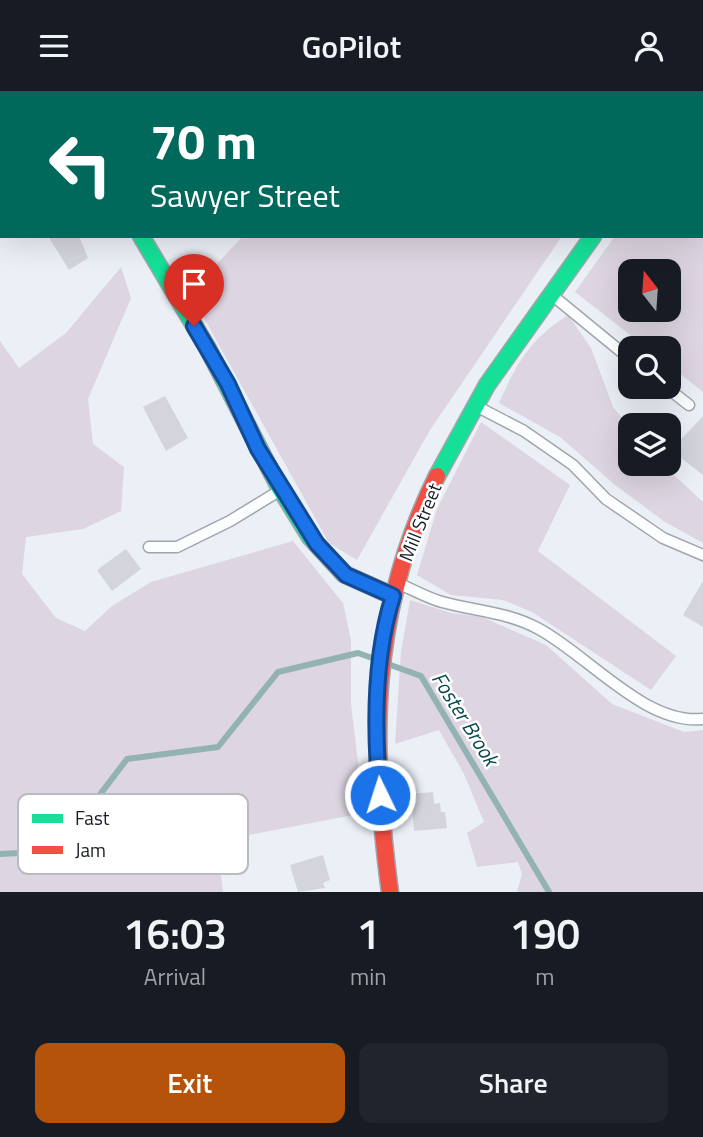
<!DOCTYPE html>
<style>
:root{--surface:#171b24;--page:#20242c;--text:#f1f3f6;--muted:#9ea1a6;--accent:#b45309}
body{margin:0;font-family:"Titillium Web",sans-serif;background:var(--page);color:var(--text);height:100vh;display:flex;flex-direction:column;font-size:26px;white-space:nowrap}
*{box-sizing:border-box;margin:0}
p{font-size:23px;color:var(--muted)}
.icon{flex:none;width:38px;height:38px;fill:none;stroke:currentColor;stroke-width:2;stroke-linecap:round;stroke-linejoin:round}
.map{position:relative;height:801px;overflow:hidden}
.panel{display:flex;flex-direction:column;background:var(--surface);flex:1}
.panel>*{flex:none}
.banner{position:absolute;left:0px;top:0px;width:704px;height:147px;box-shadow:0 7px 28px #0002;background:#00695c;color:#fff;overflow:hidden}
.needle{width:46px;rotate:343deg}
.fabs{position:absolute;left:618px;top:168px;display:grid;gap:14px}
.fabs a{display:grid;place-items:center;width:63px;height:63px;border-radius:14px;background:var(--surface);box-shadow:0 7px 28px #0002;font-size:35px}
.pin{position:absolute;display:grid;place-items:center;width:60px;height:60px;color:#fff;margin:-72px -30px;border-radius:50% 50% 50% 0;rotate:-45deg;box-shadow:0 0 7px #0007}
.pin .icon{rotate:45deg}
.me{position:absolute;width:77px;margin:-38px;rotate:356deg;stroke-linejoin:round;filter:drop-shadow(0 0 5px #0008)}
.turn{display:flex;align-items:center;gap:24px;height:147px;padding:0 35px;font-size:32px}
.turn .icon{width:91px;height:91px;stroke-width:2.5}
.turn b{display:block;font-size:49px;line-height:60px}
.eta{display:flex;justify-content:space-evenly;align-items:center;height:119px;text-align:center}
.eta b{font-size:42px;font-weight:600;line-height:49px}
.action{display:flex;gap:14px;margin-top:auto;padding:14px 35px}
.action a{flex:1;height:80px;border-radius:14px;background:var(--accent);color:#fff;font-size:28px;font-weight:600;line-height:80px;text-align:center}
.action a+a{background:var(--page);color:var(--text)}
header{display:flex;justify-content:space-between;align-items:center;height:91px;padding:0 35px;background:var(--surface);font-size:32px;font-weight:600}
.map>svg:first-child{display:block}
.green{fill:#ddd5e1;fill-rule:evenodd}
.lines{fill:none;stroke-linecap:round;stroke-linejoin:round}
.stream{stroke:#93b2b3;stroke-width:6}
.building{fill:#d4d4dd}
.lane-casing{stroke:#a1a5ac;stroke-width:13}
.street-casing{stroke:#a1a5ac;stroke-width:23}
.fast-casing{stroke:#a1a5ac;stroke-width:19}
.jam-casing{stroke:#a1a5ac;stroke-width:19}
.lane{stroke:#fcfdfe;stroke-width:10}
.street{stroke:#fcfdfe;stroke-width:19}
.fast{stroke:#16e098;stroke-width:16}
.jam{stroke:#f24e42;stroke-width:16}
.route-casing{stroke:#114b97;stroke-width:18}
.route{stroke:#1a73e8;stroke-width:12}
.labels{text-anchor:middle;stroke-width:5;stroke-linejoin:round;paint-order:stroke}
.street-label{font-size:19px;fill:#181c24;stroke:#fff}
.water-label{font-size:21px;font-style:italic;fill:#024846;stroke:#fff}
.key{fill:#fff;stroke:#babbbd;stroke-width:2}
.key-label{font-size:19px;fill:#181c24}
</style>
<header><svg class="icon" aria-label="menu" viewBox="0 0 24 24"><path d="M4 6h16M4 12h16M4 18h16"/></svg>GoPilot<svg class="icon" aria-label="person" viewBox="0 0 24 24"><circle cx="12" cy="8" r="4"/><path d="M4 21q1-7 8-7t8 7"/></svg></header>
<div class="map">
<svg width="703" height="801" viewBox="0 0 703 801">
<rect width="100%" height="100%" fill="#ebeff6"/>
<!-- green -->
<path class="green" d="M237 0H537V2H239Z
M702 106H703V301L669 274 668 257H647L575 201 615 145H702ZM630 180H668V219H630Z
M243 145H562L430 339 357 469 329 452 190 202Z
M121 176 131 207 88 308 93 353 124 376 121 420 83 438 26 446 22 483 56 527 85 540 112 515 151 491 293 450 343 512 351 549V613L364 722 217 750 223 801H0V250L19 277 66 242Z
M568 224 591 257 613 316 630 336V373H662L703 411V452L665 431 615 394 560 346 499 312C517 272 530 248 568 224Z
M481 331 570 394 538 460 676 565 651 599 532 521 503 509 451 504 417 484 437 418Z
M410 509 451 522 482 526 546 554 612 613 684 641 703 639V801H517L522 783 518 771 477 776 467 742 484 731 464 683 439 639 395 653 401 561Z"/>
<g class="lines">
<!-- stream -->
<path class="stream" d="M385 572 421 585 549 801
M0 763 57 760 127 668 218 656 278 581 358 562 375 568"/>
</g>
<!-- building -->
<path class="building" d="M48 145H79L88 167 69 179Z
M165 305 188 347 166 360 143 316Z
M703 325V384L671 359Z
M126 458 141 478 112 500 97 479Z
M703 490V536L683 524Z
M433 701 434 713 440 712 441 721H445L447 737 414 740 411 703Z
M323 764 330 789 323 792 325 797 298 801 290 774Z"/>
<g class="lines">
<!-- lane casing -->
<g class="lane-casing">
<path id="lane" d="M552 204 630 268
M666 296 689 314
M476 315 524 340 573 374 606 408 663 447 703 464
M149 456H177L230 430 279 400
M397 492C412 498 427 507 442 511 475 520 508 521 539 538 589 565 645 634 703 628"/>
</g>
<!-- street casing -->
<g class="street-casing">
<path id="street" d="M68 0 69 2
M693 2V0"/>
</g>
<!-- fast casing -->
<g class="fast-casing">
<path id="fast" d="M141 145 207 256 278 394 310 446 344 483 393 505
M437 385 487 294 593 145"/>
</g>
<!-- jam casing -->
<g class="jam-casing">
<path id="jam" d="M390 801C370 653 369 522 437 385"/>
</g>
<!-- lane -->
<use href="#lane" class="lane"/>
<!-- street -->
<use href="#street" class="street"/>
<!-- fast -->
<use href="#fast" class="fast"/>
<!-- jam -->
<use href="#jam" class="jam"/>
</g>
<g class="lines">
<!-- route casing -->
<g class="route-casing">
<path id="route" d="M194 235 228 293 258 358 317 453 346 484 393 505C373 568 374 640 380 704"/>
</g>
<!-- route -->
<use href="#route" class="route"/>
</g>
<g class="labels">
<!-- street labels -->
<g class="street-label">
<text transform="translate(420 431) rotate(-68)" y="7">Mill Street</text>
</g>
<!-- water labels -->
<g class="water-label">
<text transform="translate(465 628) rotate(58)" y="7">Foster Brook</text>
</g>
</g>
<!-- legend -->
<rect x="18" y="703" width="230" height="80" rx="10" class="key"/>
<rect x="32" y="723" width="31" height="9" fill="#16e098"/>
<rect x="32" y="755" width="31" height="8" fill="#f24e42"/>
<g class="key-label">
<text x="75" y="734">Fast</text>
<text x="75" y="766">Jam</text>
</g>
</svg>
<div class="fabs">
<a><svg class="needle" viewBox="-14 -14 28 28"><path d="M0-13l5 13h-10z" fill="#e53935"/><path d="M0 13l5-13h-10z" fill="#9ea1a6"/></svg></a>
<a><svg class="icon" aria-label="search" viewBox="0 0 24 24"><circle cx="10" cy="10" r="6"/><path d="M15 15l6 6"/></svg></a>
<a><svg class="icon" aria-label="layers" viewBox="0 0 24 24"><path d="M12 4l9 5-9 5-9-5zM3 14l9 5 9-5"/></svg></a>
</div>
<div class="pin" style="left:194px;top:235px;background:#d93025"><svg class="icon" aria-label="arrive" viewBox="0 0 24 24"><path d="M6 21V4h12l-3 4 3 4H6"/></svg></div>
<svg class="me" style="left:380px;top:704px" viewBox="-20 -20 40 40"><circle r="17" fill="#1a73e8" stroke="#fff" stroke-width="3"/><path d="M0-11L8 9 0 5-8 9z" fill="#fff"/></svg>
<div class="banner">
<div class="turn"><svg class="icon" aria-label="left" viewBox="0 0 24 24"><path d="M17 20v-9H6M10 6l-5 5 5 5"/></svg><div><b>70 m</b>Sawyer Street</div></div>
</div>
</div>
<section class="panel">
<div class="eta">
<div><b>16:03</b><p>Arrival</p></div>
<div><b>1</b><p>min</p></div>
<div><b>190</b><p>m</p></div>
</div>
<div class="action"><a>Exit</a><a>Share</a></div>
</section>
